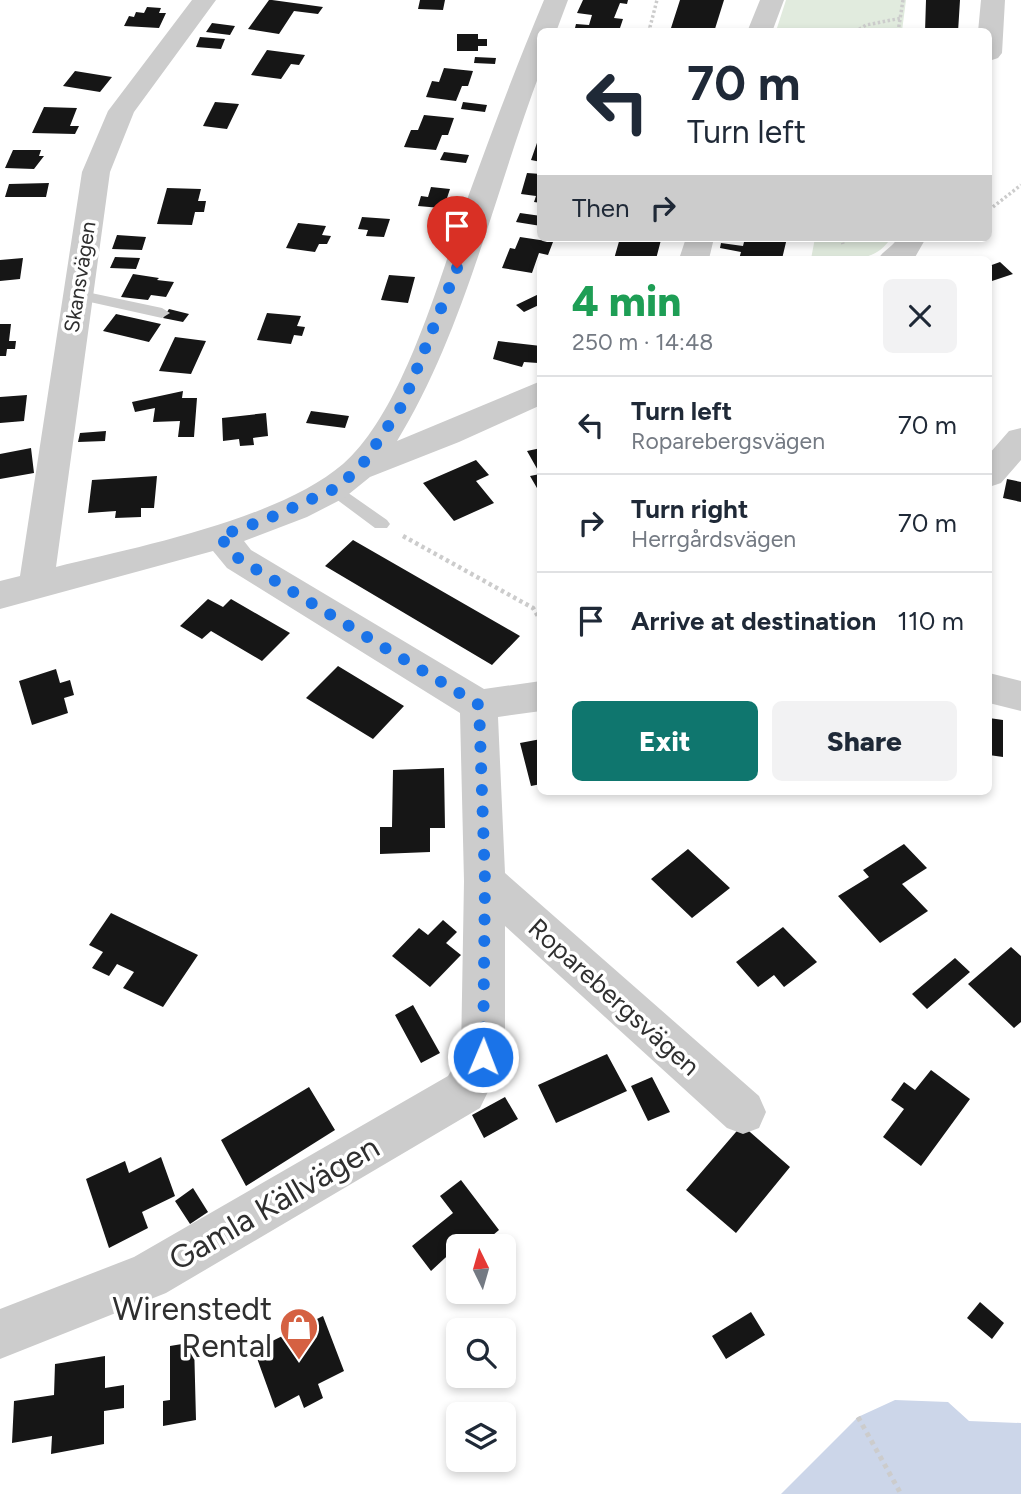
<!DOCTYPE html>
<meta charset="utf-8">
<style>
:root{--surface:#fff;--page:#f2f2f3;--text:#1f2937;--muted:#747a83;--line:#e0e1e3;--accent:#0f766e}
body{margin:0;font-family:Figtree,sans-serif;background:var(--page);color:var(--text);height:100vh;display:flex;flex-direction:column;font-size:26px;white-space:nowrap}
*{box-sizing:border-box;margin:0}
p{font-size:23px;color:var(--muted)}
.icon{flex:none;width:38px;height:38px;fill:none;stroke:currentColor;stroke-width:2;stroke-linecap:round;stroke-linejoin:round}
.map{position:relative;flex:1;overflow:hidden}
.sheet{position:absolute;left:537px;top:256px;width:455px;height:539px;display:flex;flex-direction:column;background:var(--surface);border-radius:10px;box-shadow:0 4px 10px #0003}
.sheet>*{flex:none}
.banner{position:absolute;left:537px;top:28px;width:455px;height:214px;border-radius:10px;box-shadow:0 4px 10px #0003;background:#fff;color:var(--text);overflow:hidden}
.needle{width:46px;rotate:355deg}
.controls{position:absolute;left:446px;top:1234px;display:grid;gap:14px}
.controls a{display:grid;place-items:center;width:70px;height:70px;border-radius:10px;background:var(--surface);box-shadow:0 4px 10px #0003;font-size:35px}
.pin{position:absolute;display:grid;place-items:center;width:60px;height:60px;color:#fff;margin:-72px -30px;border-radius:50% 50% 50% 0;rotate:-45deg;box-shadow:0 0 7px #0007}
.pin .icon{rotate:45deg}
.me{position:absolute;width:77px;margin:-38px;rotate:1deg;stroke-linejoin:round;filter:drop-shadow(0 0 5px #0008)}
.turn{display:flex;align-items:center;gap:24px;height:147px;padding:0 35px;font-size:32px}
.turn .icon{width:91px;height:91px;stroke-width:2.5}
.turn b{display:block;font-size:49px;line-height:60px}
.then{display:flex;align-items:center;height:66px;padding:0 35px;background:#0003;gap:14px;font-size:26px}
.round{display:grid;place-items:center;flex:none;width:74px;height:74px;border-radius:10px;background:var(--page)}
.head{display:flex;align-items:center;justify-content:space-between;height:119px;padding:0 35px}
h1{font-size:42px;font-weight:800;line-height:52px;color:#1e9e55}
.primary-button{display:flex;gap:14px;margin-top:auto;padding:14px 35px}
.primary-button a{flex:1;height:80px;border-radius:10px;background:var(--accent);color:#fff;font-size:28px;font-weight:800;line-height:80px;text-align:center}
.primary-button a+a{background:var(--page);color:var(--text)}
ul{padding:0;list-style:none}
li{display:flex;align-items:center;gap:21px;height:98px;padding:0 35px;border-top:2px solid var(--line)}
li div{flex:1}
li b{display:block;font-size:26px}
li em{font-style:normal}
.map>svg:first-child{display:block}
.green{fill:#e1ebde}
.water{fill:#ccd6e9}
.building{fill:#161616}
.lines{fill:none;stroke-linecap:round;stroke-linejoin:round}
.path-far2{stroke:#ccc;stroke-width:3.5;stroke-dasharray:2.5 2.5;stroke-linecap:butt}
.path-far1{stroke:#ccc;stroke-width:4.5;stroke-dasharray:3.5 3.5;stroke-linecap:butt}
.path{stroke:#ccc;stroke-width:5;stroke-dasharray:4.5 4.5;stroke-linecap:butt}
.service{fill:#ccc;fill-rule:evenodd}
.minor{fill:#ccc;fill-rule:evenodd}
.route{stroke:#1a73e8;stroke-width:12;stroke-dasharray:0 21.6}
.labels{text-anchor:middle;stroke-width:7;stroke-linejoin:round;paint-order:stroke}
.far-street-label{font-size:21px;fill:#2f2f2f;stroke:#fff}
.street-label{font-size:26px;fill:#2f2f2f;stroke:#fff}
.near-street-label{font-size:32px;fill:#2f2f2f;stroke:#fff}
.near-poi-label{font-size:32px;fill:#2f2f2f;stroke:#fff;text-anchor:end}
</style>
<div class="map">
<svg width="1021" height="1494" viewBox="0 0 1021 1494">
<rect width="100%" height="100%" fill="#fff"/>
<!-- green -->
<path class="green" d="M786 0H906L902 31H776Z
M815 238H891C873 266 841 259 811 259Z"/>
<!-- water -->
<path class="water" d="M895 1400 948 1402 969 1421 1021 1423V1494H781L858 1417Z"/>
<!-- building -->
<path class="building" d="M269 0H272L323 7 318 14 294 11 279 34 248 29Z
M420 0H445L443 10 418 9Z
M583 0H628L627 4 620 3 614 18 623 19 620 28H615L614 32H574L576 24 589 25 592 15 577 13Z
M680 0H724L714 32 671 28Z
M926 0H960L958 32H925Z
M147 7 161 8 159 13H166L159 28 124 26 129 16 134 17 136 12 144 13Z
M212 23 235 26 230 35 206 32Z
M457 34H478V39H487V46H478V51H457Z
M200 37 225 39 221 49 196 47Z
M267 50 305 55 299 65 291 64 281 79 251 75Z
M475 57 496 58 495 64 474 63Z
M444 68 473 71 468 86H462L456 101 426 97 432 81 439 82Z
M75 71 112 77 100 92 63 86Z
M215 102 239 104 227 129 203 126Z
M463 102 487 105 485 112 461 109Z
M44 107 77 108 70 126H79L75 134 32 133Z
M424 115 454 118 448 135H442L436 150 404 147 411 130H418Z
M538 140H541V162L531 160Z
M13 150H41L39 156H44L34 169 5 168Z
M444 152 469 155 466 163 440 160Z
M527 173 541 174V203L534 202 536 196 521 194Z
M49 183 46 197H5L9 184Z
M431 187 450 189 447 198 456 199 452 209 418 206 421 196 428 197Z
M167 188 201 189 198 201H206L204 212H195L192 225 157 224Z
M520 213 541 216V226L516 222Z
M362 217 390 219 384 237 366 236 368 230 358 229Z
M298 223 326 226 322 235 331 236 327 244H319L315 252 286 248Z
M117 235 146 237 142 250 112 249Z
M520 237 553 242 548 255 539 253 532 273 502 268 510 248 515 249Z
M620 238 661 240 656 259H614Z
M745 238H787L782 259H739L741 252 720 248 721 243 743 246Z
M115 257 140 258 136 269 110 268Z
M23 258 20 279 0 281V260Z
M1000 262 1013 274 989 282V266Z
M133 274 159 278 157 280 174 282 166 297 151 295 148 300 121 297Z
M389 275 415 277 408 303 381 300Z
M541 293V304L524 312 516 305Z
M169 309 189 314 183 322 163 318Z
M267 313 301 316 297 326 305 327 302 336 294 335 291 344 257 340Z
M116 314 161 324 149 342 103 331Z
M0 324H11L9 341H16L15 349H7L6 356H0Z
M175 337 206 341 191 374 159 371Z
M498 341 541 346 538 363 524 362 522 367 493 359Z
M183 391 182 398H197L194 437H178L180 421 153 422 155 408 135 412 132 402Z
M27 395 24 421 0 423V397Z
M311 411 349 416 345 428 306 423Z
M266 413 268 436 253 438 254 445 240 446 239 439 223 441 222 418Z
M106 431 105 441 78 442 80 433Z
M31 448 34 473 0 479V454Z
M541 448V495L530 476 540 474 527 451Z
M476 460 489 475 476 481 494 503 454 521 423 483Z
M157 476 154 508H141V517L115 518 116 511 88 513 92 480Z
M1007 479 1021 482V502L1003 498Z
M353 540 520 636 492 665 325 566Z
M208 599 223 607 231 599 290 633 262 661 211 631 202 639 180 626Z
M338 666 404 706 373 739 306 698Z
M56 669 60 683 70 680 74 695 64 698 68 713 32 725 19 681Z
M989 718 1003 720V757L989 755Z
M541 739V784L531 786 520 743Z
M444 768 445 828H430V852L380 854V827H392L393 770Z
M904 844 927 868 902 884 928 911 880 943 838 896 869 877 863 870Z
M688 849 730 888 692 918 651 879Z
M111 913 198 955 163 1007 123 988 134 972 117 964 109 976 92 968 103 952 89 945Z
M443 920 457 932 446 943 461 955 430 987 392 956 419 928 428 935Z
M783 927 817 962 784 987 774 975 758 987 736 962Z
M1011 947 1021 956V1022L1014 1028 968 984Z
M955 958 970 972 927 1009 912 994Z
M413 1005 440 1053 421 1063 395 1015Z
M607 1054 627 1091 556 1123 538 1085Z
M931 1070 970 1099 921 1166 883 1137 904 1109 891 1100 904 1082 915 1090Z
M652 1077 670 1112 648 1121 631 1086Z
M309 1087 335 1130 246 1186 221 1140Z
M505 1097 518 1119 484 1138 472 1115Z
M742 1125 790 1167 736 1233 686 1190Z
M161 1157 175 1196 142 1212 148 1228 109 1248 86 1179 125 1161 129 1173Z
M461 1180 499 1230 480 1246H470L467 1242 458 1246 431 1271 412 1246 453 1213 440 1196Z
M193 1188 208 1212 190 1224 175 1201Z
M980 1302 1004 1323 992 1339 967 1318Z
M751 1312 765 1335 726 1359 712 1336Z
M323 1316 344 1371 318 1384 323 1398 304 1408 299 1395 275 1408 254 1350Z
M194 1342 196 1420 163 1426V1401L170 1400V1346Z
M105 1356V1388L124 1385V1408L104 1411V1444L51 1454 52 1436 12 1443 14 1401 54 1395 55 1364Z"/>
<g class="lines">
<!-- path-far2 -->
<path class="path-far2" d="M652 32 650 27 657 0
M855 32 866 25 902 18
M898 32 903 0
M989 210 1021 185
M841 238 843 244"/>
<!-- path-far1 -->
<path class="path-far1" d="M403 536 533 608 541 621"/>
<!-- path -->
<path class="path" d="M858 1417 901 1494"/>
<!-- service -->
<path class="service" d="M77 290 162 308 170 313 162 318 72 298 70 295Z
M334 483 387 520 390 524 387 528H375L328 493 326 489 328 485Z"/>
<!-- minor -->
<path class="minor" d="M192 0H216L134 112 110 172 56 567C138 547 279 519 343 464 404 411 441 273 468 197 492 131 517 64 544 0H568L556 32H541V70C495 191 464 332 397 441L541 381V405L459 442 370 477 344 498 307 517 244 541 251 550 484 689 541 681V711L498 717 505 873 759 1096 766 1112 759 1128 743 1134 727 1128 505 926V1057L480 1108 166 1293 0 1359V1309L134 1257 448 1076 461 1054 464 881 460 713 227 568 213 551 0 609V581L20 576 82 172 108 111Z
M760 0H784L772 32H747Z
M981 0H1005L1002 53 998 58 989 61V32H978Z
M686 238H714L709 259H679Z
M898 238H926L914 259H878C884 250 892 247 898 238Z
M1021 428V460L1001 483 989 487V454L1009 431Z
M989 673 1021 681V711L989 703Z"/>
</g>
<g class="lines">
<!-- route -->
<path class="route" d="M457 268 403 404 360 468 334 489 265 520 219 536 239 559 479 705 485 881 483 1057"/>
</g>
<!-- icons -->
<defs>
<g id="shop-pin" transform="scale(2.0125)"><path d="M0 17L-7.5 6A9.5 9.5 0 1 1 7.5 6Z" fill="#d56142" stroke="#fff"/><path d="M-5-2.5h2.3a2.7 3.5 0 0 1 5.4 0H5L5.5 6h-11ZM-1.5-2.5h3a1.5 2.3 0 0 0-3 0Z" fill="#fff"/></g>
</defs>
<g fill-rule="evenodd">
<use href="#shop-pin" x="299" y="1327"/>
</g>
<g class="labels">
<!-- far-street labels -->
<g class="far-street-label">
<text transform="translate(80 277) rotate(-81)" y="7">Skansvägen</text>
</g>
<!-- street labels -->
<g class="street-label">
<text transform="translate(614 997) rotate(42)" y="9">Roparebergsvägen</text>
</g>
<!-- near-street labels -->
<g class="near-street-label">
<text transform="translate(274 1203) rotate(-30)" y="11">Gamla Källvägen</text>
</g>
<!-- near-poi labels -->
<g class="near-poi-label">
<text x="272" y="1320">Wirenstedt<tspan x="272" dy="37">Rental</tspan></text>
</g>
</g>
</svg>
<div class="controls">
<a><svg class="needle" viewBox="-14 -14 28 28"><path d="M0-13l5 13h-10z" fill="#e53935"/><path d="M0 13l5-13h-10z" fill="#747a83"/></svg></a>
<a><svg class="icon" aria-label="search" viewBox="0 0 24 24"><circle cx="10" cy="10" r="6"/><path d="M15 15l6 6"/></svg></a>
<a><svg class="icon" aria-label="layers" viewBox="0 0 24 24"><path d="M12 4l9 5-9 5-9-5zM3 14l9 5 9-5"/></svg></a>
</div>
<div class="pin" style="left:457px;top:268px;background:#d93025"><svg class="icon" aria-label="arrive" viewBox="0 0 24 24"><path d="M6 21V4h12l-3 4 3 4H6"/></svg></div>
<svg class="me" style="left:483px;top:1057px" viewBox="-20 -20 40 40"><circle r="17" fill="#1a73e8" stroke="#fff" stroke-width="3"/><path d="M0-11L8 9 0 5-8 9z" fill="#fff"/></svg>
<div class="banner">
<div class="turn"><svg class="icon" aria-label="left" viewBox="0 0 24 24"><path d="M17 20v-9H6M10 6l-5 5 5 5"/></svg><div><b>70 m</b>Turn left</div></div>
<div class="then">Then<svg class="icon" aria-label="right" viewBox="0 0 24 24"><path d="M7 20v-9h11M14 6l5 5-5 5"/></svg></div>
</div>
<section class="sheet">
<div class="head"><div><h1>4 min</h1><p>250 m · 14:48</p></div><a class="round"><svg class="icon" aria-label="close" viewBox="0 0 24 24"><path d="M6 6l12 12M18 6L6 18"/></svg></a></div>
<ul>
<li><svg class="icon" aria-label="left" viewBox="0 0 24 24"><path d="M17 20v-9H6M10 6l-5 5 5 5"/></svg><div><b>Turn left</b><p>Roparebergsvägen</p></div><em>70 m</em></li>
<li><svg class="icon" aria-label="right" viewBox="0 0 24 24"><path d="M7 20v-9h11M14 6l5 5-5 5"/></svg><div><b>Turn right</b><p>Herrgårdsvägen</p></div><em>70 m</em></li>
<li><svg class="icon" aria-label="arrive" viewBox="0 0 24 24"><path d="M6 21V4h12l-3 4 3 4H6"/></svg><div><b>Arrive at destination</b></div><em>110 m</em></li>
</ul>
<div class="primary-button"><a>Exit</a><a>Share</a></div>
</section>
</div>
